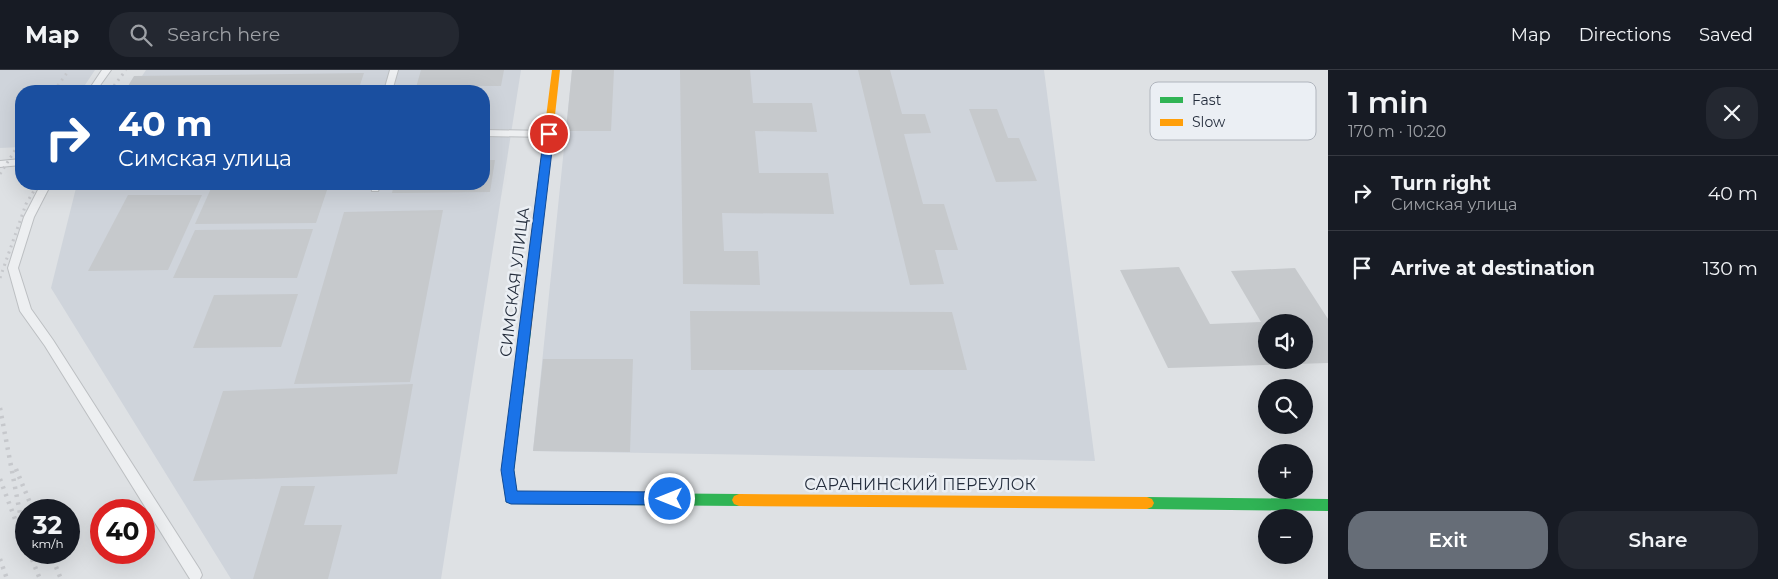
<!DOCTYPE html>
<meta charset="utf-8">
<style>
:root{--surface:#171b24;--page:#242831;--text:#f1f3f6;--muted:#9ea1a6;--line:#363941;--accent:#666d77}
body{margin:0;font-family:Montserrat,sans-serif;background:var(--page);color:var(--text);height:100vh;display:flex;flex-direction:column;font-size:19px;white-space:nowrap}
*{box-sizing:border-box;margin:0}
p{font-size:16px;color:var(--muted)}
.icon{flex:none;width:28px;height:28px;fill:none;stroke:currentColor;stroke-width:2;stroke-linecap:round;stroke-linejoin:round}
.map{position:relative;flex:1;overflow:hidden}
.drawer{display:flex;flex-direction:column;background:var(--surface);width:450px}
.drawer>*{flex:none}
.banner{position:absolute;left:15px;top:15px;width:475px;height:105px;border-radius:20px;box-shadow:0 5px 20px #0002;background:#1a4fa0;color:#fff;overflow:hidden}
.controls{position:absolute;left:1258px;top:244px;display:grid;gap:10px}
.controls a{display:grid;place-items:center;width:55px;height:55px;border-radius:50%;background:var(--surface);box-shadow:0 5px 20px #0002;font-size:25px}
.speed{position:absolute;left:15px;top:429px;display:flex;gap:10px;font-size:25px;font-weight:700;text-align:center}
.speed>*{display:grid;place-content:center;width:65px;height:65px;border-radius:50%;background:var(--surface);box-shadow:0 5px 20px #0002;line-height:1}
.speed small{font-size:12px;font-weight:400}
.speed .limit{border:8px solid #d22;background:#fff;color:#111}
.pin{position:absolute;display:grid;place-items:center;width:42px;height:42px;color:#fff;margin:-21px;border:2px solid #fff;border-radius:50%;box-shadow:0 1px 5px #0007}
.me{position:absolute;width:55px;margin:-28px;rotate:270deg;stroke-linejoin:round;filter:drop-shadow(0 0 4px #0008)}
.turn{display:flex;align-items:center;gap:18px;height:105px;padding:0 20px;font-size:22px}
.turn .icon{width:65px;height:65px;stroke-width:2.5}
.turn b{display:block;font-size:35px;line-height:42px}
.round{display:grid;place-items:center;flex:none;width:52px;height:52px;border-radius:20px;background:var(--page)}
.headline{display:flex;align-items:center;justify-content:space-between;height:85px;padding:0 20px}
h1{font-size:30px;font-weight:600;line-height:38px}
.cta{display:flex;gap:10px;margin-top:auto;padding:10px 20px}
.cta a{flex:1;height:58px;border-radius:20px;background:var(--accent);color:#fff;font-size:20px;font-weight:600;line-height:58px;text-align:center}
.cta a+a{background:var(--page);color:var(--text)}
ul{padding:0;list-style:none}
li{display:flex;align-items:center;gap:15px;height:75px;padding:0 20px;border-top:1px solid var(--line)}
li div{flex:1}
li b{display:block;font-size:19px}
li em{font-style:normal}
header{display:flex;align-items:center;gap:30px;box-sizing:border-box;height:70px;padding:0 25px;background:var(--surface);border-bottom:1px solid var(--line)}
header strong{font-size:24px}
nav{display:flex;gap:28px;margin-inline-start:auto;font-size:18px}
.search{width:350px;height:45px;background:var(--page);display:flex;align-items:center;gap:12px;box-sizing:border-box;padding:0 18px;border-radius:20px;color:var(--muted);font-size:19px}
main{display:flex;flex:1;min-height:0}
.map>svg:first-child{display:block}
.built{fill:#cfd4db}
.building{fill:#c6c9cc;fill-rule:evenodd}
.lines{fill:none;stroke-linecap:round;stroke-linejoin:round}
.lane-casing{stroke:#bcbfc2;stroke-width:2}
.lane{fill:#edeff1;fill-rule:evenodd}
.fast{fill:#30b455;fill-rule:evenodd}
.slow{fill:#ff9f0a;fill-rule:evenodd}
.rail-far1{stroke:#c6c8cc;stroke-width:3;stroke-dasharray:2 4.5;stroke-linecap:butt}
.rail{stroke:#c6c8cc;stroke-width:4.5;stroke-dasharray:2.5 5.5;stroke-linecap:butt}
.route{fill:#1a73e8;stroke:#114b97}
.labels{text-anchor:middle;stroke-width:5;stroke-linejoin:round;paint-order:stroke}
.street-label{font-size:16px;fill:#252e3d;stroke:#ebeff4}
.key{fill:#ebeff4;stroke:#b0b5bd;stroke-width:1}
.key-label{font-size:14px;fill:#252e3d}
</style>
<header>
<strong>Map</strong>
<div class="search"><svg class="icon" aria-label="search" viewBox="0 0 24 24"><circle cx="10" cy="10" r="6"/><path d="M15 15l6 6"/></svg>Search here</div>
<nav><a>Map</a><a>Directions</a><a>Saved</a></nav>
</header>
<main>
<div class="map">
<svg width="1328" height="509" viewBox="0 0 1328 509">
<rect width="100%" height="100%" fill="#dee1e4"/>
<!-- built -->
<path class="built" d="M0 0H95L81 21H21V77L0 78Z
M146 0H521L441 509H231L51 218 77 114H484V21H132Z
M572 0H1044L1095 391 533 381Z"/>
<!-- building -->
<path class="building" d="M421 0H504L501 16H468L467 21H415Z
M572 0H614L611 61H566Z
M680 0H750L753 33H812L817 62 755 61 759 103H828L834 144 722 143 724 181H758L760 215 683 214Z
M858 0H890L902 44H925L931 63 904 64 923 134H944L958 180H935L944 214 910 215Z
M364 3 358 21H125L134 6Z
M969 39H997L1008 68H1019L1037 111 996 112Z
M484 90H495L490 122 392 123 394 114H484Z
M213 114H329L316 153 195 154Z
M128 125H202L168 200 88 201Z
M443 140 410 312 294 314 344 142Z
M313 159 297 208H173L195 160Z
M1179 197 1210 254 1261 252 1231 201 1295 198 1328 249V293L1168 298 1120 200ZM1266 252H1304V290H1266Z
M298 224 281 277 193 278 214 225Z
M690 241 952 242 967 300H691Z
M543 289H633L630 382 533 381Z
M413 314 397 404 193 411 223 321Z
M281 416H315L304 455H342L328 509H253Z"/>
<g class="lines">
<!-- lane casing -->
<g class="lane-casing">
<path id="lane" d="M102 0H111L96 21H88Z
M390 0H398L392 21H384Z
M484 60 549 61 554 64 549 67 484 66Z
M21 89V95L0 97V91Z
M41 114H51L34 147 18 198 31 239 53 270 200 500 202 505 200 509H190L45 276 20 241 8 198 24 147Z
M371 114H381L378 121H372Z"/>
</g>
<!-- lane -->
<use href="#lane" class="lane"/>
<!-- fast -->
<path class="fast" d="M525 256 529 258 531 261 514 400 517 422 739 424 744 426 746 430 744 434 739 436 511 434 506 432 502 400 519 261 521 258Z
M1147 427 1328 429V441L1147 439 1142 437 1140 433 1142 429Z"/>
<!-- slow -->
<path class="slow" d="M552 0H560L531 261 529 264H521L519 261Z
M739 424 1147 427 1152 429 1154 433 1152 437 1147 439 739 436 734 434 732 430 734 426Z"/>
<!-- rail-far1 -->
<path class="rail-far1" d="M54 21 69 0
M110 21 126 0
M0 104 21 71
M0 208 26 134 38 114"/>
<!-- rail -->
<path class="rail" d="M0 338 26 475
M16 399 33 440
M0 409 15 449
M29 482 40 509
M50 482 61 509
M0 489 7 509"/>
</g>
<!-- route -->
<path class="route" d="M549 61 554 64 514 400 517 421 670 422 675 424 677 429 675 433 670 435 511 434 506 432 501 400 544 64Z"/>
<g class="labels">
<!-- street labels -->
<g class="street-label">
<text transform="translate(514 212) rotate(-83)" y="6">СИМСКАЯ УЛИЦА</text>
<text x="920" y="420">САРАНИНСКИЙ ПЕРЕУЛОК</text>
</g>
</g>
<!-- legend -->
<rect x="1150" y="12" width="166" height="58" rx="8" class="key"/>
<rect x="1160" y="27" width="23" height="6" fill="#30b455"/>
<rect x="1160" y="49" width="23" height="7" fill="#ff9f0a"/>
<g class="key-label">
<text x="1192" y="35">Fast</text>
<text x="1192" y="57">Slow</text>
</g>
</svg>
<div class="controls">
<a><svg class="icon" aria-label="sound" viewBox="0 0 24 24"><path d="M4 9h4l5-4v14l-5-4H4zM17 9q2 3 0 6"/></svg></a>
<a><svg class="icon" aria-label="search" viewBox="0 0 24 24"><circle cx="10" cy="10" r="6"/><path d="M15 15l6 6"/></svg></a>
<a>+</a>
<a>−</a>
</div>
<div class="speed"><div>32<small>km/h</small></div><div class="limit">40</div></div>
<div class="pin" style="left:549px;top:64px;background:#d93025"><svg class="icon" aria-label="arrive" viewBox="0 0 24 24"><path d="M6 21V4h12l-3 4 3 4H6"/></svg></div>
<svg class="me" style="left:670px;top:429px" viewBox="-20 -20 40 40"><circle r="17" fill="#1a73e8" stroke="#fff" stroke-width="3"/><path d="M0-11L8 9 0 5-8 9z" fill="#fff"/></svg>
<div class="banner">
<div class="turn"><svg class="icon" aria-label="right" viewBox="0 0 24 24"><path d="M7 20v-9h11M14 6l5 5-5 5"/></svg><div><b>40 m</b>Симская улица</div></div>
</div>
</div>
<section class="drawer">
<div class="headline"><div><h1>1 min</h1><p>170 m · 10:20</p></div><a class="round"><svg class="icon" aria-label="close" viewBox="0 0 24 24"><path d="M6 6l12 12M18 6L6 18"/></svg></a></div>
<ul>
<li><svg class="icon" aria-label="right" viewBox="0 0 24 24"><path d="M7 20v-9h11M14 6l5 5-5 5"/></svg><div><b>Turn right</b><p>Симская улица</p></div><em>40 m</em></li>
<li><svg class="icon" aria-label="arrive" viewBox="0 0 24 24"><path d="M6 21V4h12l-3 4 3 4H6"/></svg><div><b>Arrive at destination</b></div><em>130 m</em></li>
</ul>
<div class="cta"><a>Exit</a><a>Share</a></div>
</section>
</main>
